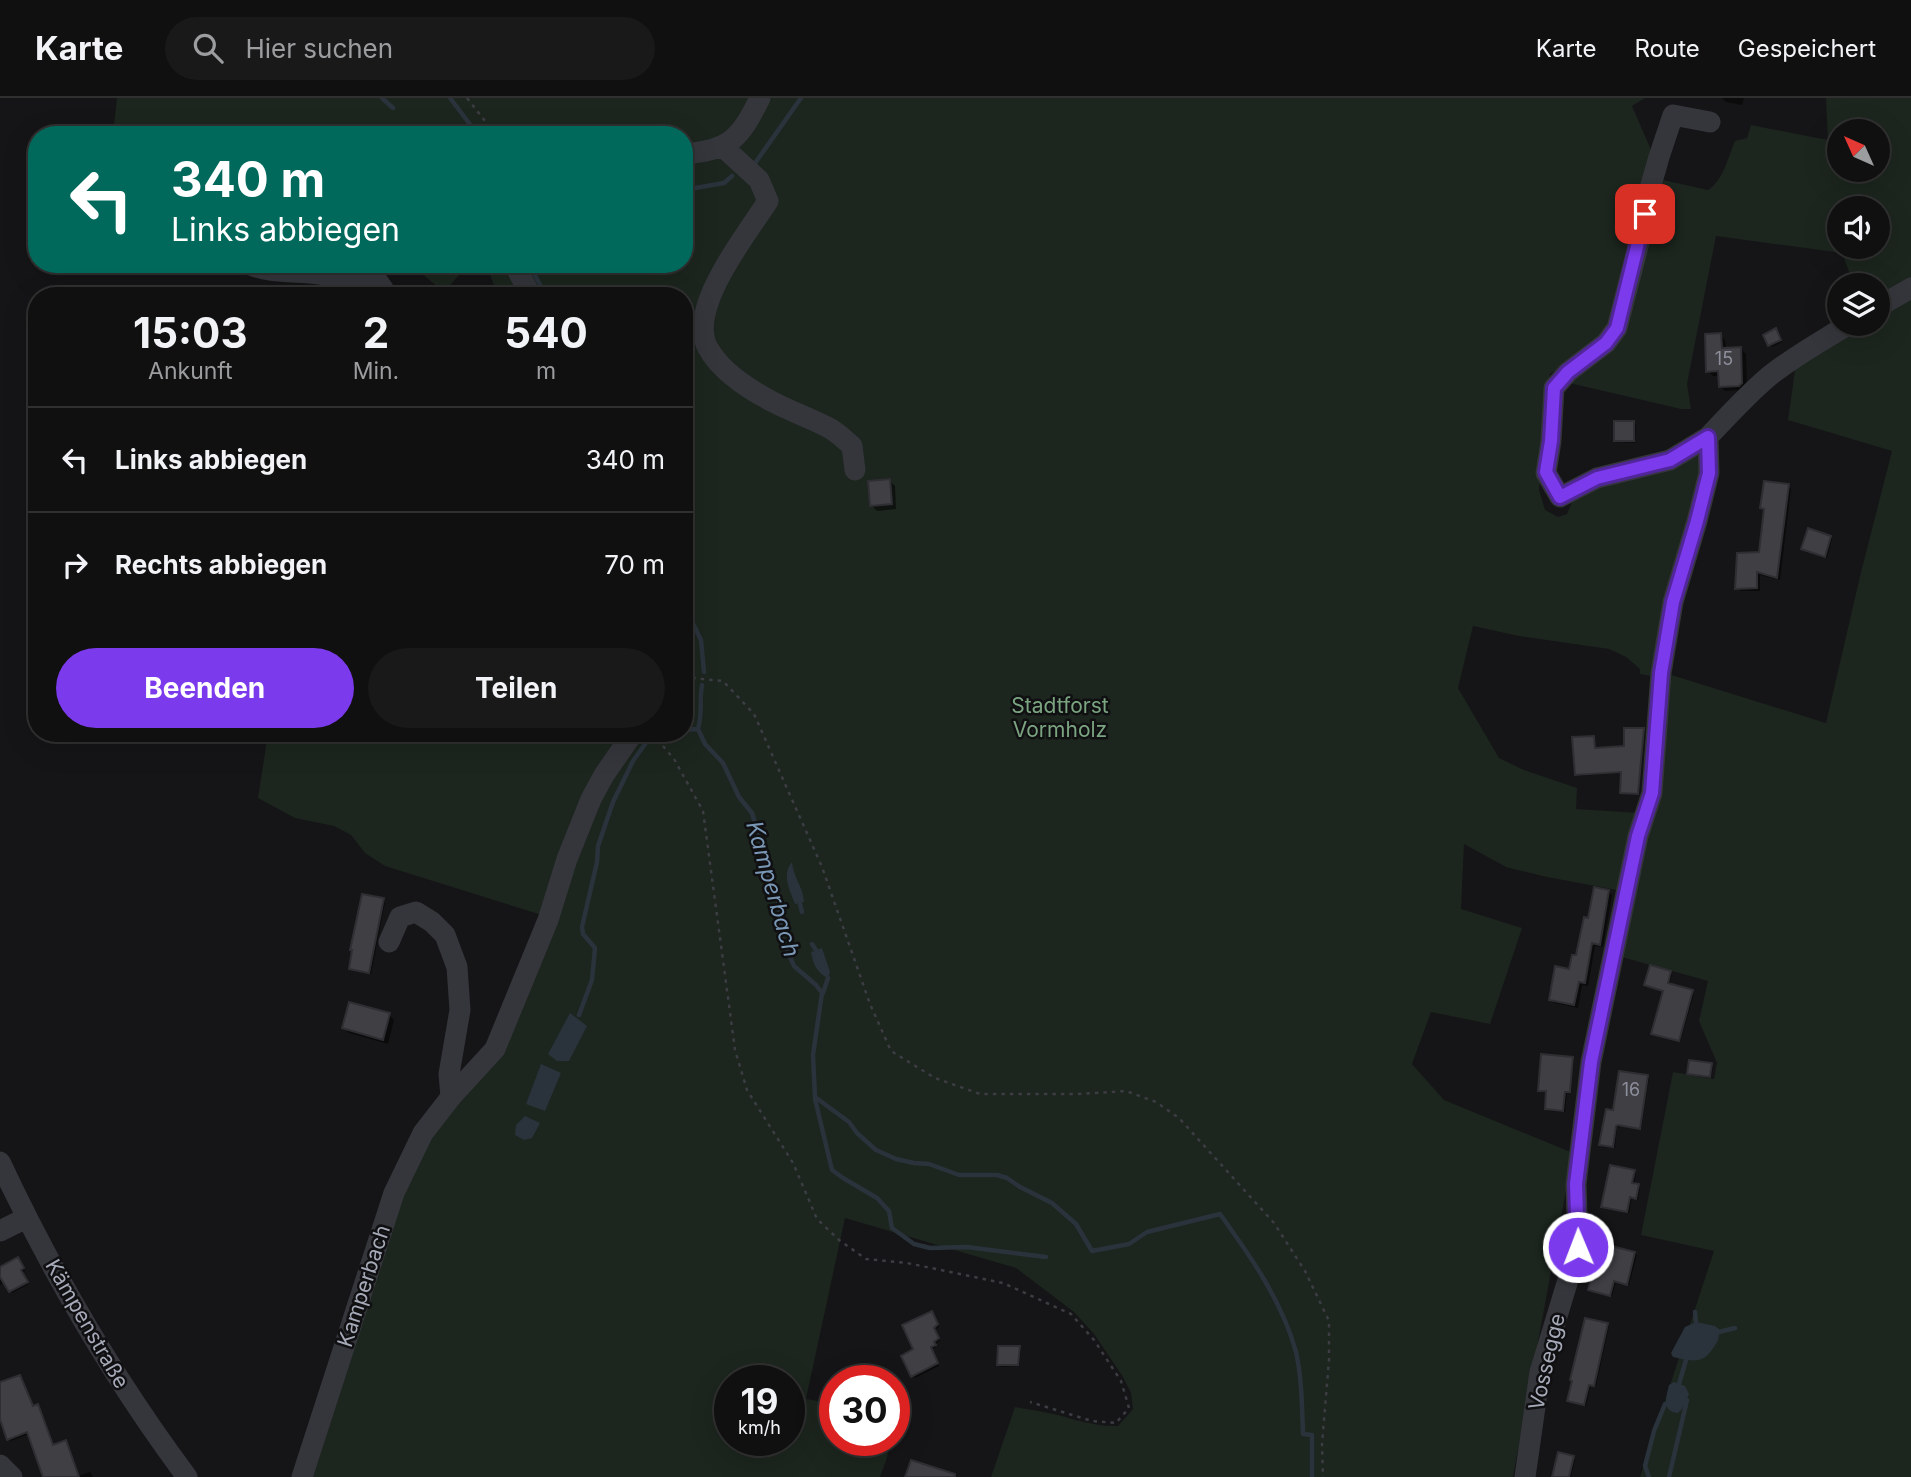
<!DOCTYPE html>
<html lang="de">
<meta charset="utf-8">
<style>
:root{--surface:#101011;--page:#19191a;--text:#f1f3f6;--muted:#9c9d9f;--line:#303031;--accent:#7c3aed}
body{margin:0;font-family:Inter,sans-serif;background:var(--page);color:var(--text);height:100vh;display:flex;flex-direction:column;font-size:26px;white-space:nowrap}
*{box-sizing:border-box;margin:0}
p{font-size:23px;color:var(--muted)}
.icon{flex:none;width:38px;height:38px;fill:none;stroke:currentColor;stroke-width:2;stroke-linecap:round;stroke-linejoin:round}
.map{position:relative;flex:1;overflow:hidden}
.drawer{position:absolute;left:28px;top:189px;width:665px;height:455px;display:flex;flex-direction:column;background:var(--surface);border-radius:28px;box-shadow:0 7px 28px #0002,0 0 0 2px var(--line)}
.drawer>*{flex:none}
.top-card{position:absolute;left:28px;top:28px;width:665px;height:147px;border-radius:28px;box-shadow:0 7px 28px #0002,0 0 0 2px var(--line);background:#00695c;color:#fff;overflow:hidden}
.needle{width:46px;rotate:315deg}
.tools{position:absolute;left:1827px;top:21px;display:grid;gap:14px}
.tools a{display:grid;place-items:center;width:63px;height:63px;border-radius:50%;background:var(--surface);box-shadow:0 7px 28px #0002,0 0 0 2px var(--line);font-size:35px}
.speed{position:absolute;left:714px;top:1267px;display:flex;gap:14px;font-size:35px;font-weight:700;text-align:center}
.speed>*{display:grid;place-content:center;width:91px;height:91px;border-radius:50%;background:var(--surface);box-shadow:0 7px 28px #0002,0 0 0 2px var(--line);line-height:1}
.speed small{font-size:18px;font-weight:400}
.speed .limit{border:10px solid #d22;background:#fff;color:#111}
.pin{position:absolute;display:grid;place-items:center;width:60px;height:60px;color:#fff;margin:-30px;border-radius:14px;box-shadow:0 4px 10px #0006}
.me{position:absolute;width:77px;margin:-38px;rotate:359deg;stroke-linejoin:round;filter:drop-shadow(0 0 5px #0008)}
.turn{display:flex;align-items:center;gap:24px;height:147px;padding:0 28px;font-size:32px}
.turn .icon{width:91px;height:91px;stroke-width:2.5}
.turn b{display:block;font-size:49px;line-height:60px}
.eta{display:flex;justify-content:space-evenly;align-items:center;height:119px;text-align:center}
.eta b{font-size:42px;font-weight:700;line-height:49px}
.action{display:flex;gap:14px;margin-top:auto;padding:14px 28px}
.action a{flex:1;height:80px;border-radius:42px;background:var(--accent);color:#fff;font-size:28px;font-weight:700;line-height:80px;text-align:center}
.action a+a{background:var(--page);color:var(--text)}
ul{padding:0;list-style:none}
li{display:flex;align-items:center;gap:21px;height:105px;padding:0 28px;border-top:2px solid var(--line)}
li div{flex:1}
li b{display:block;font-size:26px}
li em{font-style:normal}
header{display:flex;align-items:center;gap:42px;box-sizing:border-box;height:98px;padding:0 35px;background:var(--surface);border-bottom:2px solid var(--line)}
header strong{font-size:33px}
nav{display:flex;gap:38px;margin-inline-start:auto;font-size:24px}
.search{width:490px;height:63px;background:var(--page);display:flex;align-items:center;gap:18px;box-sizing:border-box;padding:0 24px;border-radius:38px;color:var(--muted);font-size:26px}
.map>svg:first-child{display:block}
.green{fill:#1c251e;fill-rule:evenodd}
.water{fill:#2a333c}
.shadow{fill:#0007}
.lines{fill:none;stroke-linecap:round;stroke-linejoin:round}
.stream{stroke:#2a333c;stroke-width:4.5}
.building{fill:#3f3f44;stroke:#2f2f33;stroke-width:2}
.path{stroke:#3b3d43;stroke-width:2.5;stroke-dasharray:3.5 5;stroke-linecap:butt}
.minor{stroke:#35363c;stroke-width:21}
.route-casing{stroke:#51269a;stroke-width:18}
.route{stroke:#7c3aed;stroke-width:12}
.labels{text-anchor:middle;stroke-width:5;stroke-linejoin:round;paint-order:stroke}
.number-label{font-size:18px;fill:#8c8f9b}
.park-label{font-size:21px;fill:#7ba480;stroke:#101012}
.street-label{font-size:21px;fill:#a6aab8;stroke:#101012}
.water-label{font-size:23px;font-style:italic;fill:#7a97b5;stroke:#101012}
</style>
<header>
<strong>Karte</strong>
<div class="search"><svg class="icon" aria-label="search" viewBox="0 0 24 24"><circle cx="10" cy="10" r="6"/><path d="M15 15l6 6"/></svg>Hier suchen</div>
<nav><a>Karte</a><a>Route</a><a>Gespeichert</a></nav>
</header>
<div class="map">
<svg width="1911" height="1379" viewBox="0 0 1911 1379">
<rect width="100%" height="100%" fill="#151517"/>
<!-- green -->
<path class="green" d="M117 0H1645L1632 8 1655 61 1611 227 1576 260 1550 276 1539 392 1545 412 1558 419 1567 416 1572 404 1581 396 1697 356 1704 369 1656 579 1640 576V571L1626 559 1609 551 1519 538 1473 528 1458 590 1499 660 1524 672 1577 690 1576 711 1639 715 1622 793 1547 779 1506 769 1464 746 1461 811 1522 830 1490 926 1431 914 1412 966 1444 1002 1573 1055 1513 1379H991L1015 1309C1027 1311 1040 1313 1053 1316 1075 1321 1095 1329 1118 1328L1133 1311 1131 1295 1123 1279 1094 1236 1074 1214 1016 1170 845 1120 806 1301 835 1306V1342H890L887 1360 880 1379H306L422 1041 497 953 593 703 636 635H684V198H498L486 166H684V37H137L114 27ZM730 1283H789V1342H730Z
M1826 0H1911V185L1878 203V187H1854L1842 155 1716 138 1687 286 1691 311H1681L1565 284 1612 253 1659 81 1708 92C1723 83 1728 59 1735 43L1747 40 1751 27 1828 42ZM1839 33H1878V72H1839ZM1839 110H1878V149H1839Z
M410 166H469L444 194Z
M1911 195V1379H1640L1714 1153 1641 1137 1673 974 1714 981 1717 965 1699 923 1708 883 1618 858 1665 575 1826 625 1861 474 1892 353 1788 322 1796 265 1857 226H1878V214Z
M268 635H628L545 818 385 768 365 755 351 737 334 728 295 720 258 700Z"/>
<!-- water -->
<path class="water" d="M792 764C793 779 803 788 804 804L795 806C790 792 781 777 792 764Z
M822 850 830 874 828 880C817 875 813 866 811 854Z
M570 915 587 928 569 963H557L548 956Z
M541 966 561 975 545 1013 526 1006Z
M525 1018 540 1025 532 1040 524 1042 515 1037 516 1027Z
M1696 1224 1715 1228 1719 1231C1720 1241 1717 1245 1711 1253 1701 1267 1688 1262 1673 1259L1671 1255 1685 1229Z
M1674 1284 1685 1288 1689 1296 1682 1311 1678 1315C1661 1313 1666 1300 1669 1287Z"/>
<!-- shadow -->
<path class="shadow" d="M1722 0H1744L1742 7 1726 4Z
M1777 234 1782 244 1772 249 1770 247Z
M1720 237 1725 242 1726 251H1741L1746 256 1747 290 1744 292 1725 293 1720 288V278H1713L1708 273Z
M1634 325 1636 327 1635 345 1617 344 1615 342Z
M890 383 895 388 896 411 877 413 872 408Z
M1788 388 1791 391 1780 482 1760 477V493H1740L1737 490 1760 456 1766 414 1762 410Z
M1830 439 1832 441 1827 460 1805 452Z
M1643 632 1645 634 1639 697 1624 696 1622 694 1623 675 1578 678 1577 676 1593 640 1595 642 1596 652 1625 650Z
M1608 793 1612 797 1603 849 1595 848 1588 888 1582 887 1578 910 1554 905 1551 902 1577 859 1589 822Z
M383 802 385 804 371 876 353 872 351 870Z
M1670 875 1672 877 1669 888 1694 896 1680 944 1655 937 1665 894 1646 887Z
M389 917 394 922 388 946 349 935 344 930Z
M1572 961 1574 963 1571 995H1567L1565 1014 1548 1013 1546 1011 1548 994 1540 992Z
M1711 967 1713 969 1711 980 1691 977 1689 975Z
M1647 979 1649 981 1641 1032 1621 1028 1617 1030 1615 1050 1603 1049 1601 1047 1615 1014Z
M1634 1073 1636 1075 1634 1087 1640 1090 1638 1102 1632 1100 1629 1115 1605 1110 1603 1108Z
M1635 1155 1637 1157 1629 1187 1616 1184 1612 1198 1590 1191Z
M19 1163 25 1173 22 1174 29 1186 12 1195 5 1184 0 1187V1171Z
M933 1217 939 1229 934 1232 940 1243 935 1246 936 1249 932 1251 939 1268 915 1280 903 1258 915 1252Z
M1607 1226 1609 1228 1596 1288 1591 1287 1586 1308 1571 1304 1569 1302Z
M1019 1250 1021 1252 1019 1268 1001 1269 999 1267Z
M0 1286 33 1310 53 1349 66 1344 68 1346 78 1378 90 1374 93 1379H66L29 1336 11 1343 9 1341 0 1310Z
M1573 1360 1575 1362 1571 1379H1554Z"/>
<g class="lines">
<!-- stream -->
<path class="stream" d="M382 0 393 10
M450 0 478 37
M753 68 801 0
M684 92 724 85 732 78
M529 166 546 198
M684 507 701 542 704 574
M702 587C699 605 703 613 698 631L705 646 723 665 739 699 752 715 763 752 766 771 780 808 781 838 794 868 816 887 822 895 813 957 815 999 849 1024 857 1035 876 1052 896 1061 914 1065 929 1066 959 1077H997L1007 1080 1020 1089 1052 1105 1076 1126 1092 1153 1129 1146 1147 1134 1220 1116C1251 1159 1282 1203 1296 1254 1302 1281 1302 1309 1303 1336L1312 1337V1379
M684 632 697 631
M800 806 802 814
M812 846 816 852
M823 895 828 880
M579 917 592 882 595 850 583 836 582 829 597 764 598 748 613 704 633 663 648 642
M815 1001 832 1072 843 1080 877 1100 889 1113 892 1130 914 1146 930 1150 967 1149 1046 1159
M1695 1214 1696 1224
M1719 1234 1735 1230
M1679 1286 1686 1262
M1649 1379 1645 1368 1654 1333 1665 1306
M1669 1379 1687 1302"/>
</g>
<!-- building -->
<path class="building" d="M1776 230 1781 242 1768 248 1763 237Z
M1721 235 1722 250 1741 249 1742 285 1739 288 1719 289 1718 273 1706 274 1705 236Z
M1614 323H1634V343H1614Z
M890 381 892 406 870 408 868 383Z
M1764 383 1789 386 1777 480 1757 474V490L1735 491 1737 455 1759 454 1764 411 1760 410Z
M1808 430 1831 438 1825 459 1801 451Z
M1624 630H1644L1638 696 1620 695 1621 674 1575 677 1572 639 1594 638 1595 650 1624 648Z
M1594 789 1609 792 1600 847 1592 845 1585 885 1579 884 1574 907 1549 902 1555 868 1569 871 1572 857H1576L1584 819 1588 820Z
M362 796 384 800 369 875 349 871 352 852H350Z
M1650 867 1671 873 1668 885 1693 892 1679 943 1651 936 1663 893 1644 887Z
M349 904 390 915 383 942 342 930Z
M1541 956 1573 959 1570 994H1565L1563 1013 1545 1011 1546 993H1538Z
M1689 962 1712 965 1710 979 1687 976Z
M1619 973 1648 977 1640 1031 1618 1027 1616 1028 1613 1049 1599 1047 1606 1011 1613 1012Z
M1610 1067 1635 1072 1632 1085 1639 1086 1636 1101 1630 1099 1627 1114 1601 1109Z
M1600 1145 1635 1154 1627 1187 1614 1183 1610 1198 1588 1192Z
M18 1159 24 1170 21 1172 28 1184 9 1194 0 1179V1169Z
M932 1213 938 1226 934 1230 939 1240 934 1244 936 1247 931 1249 938 1265 911 1279 901 1258 913 1251 902 1227Z
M1585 1220 1608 1225 1594 1288 1589 1287 1584 1307 1567 1303 1572 1283 1570 1282Z
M998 1248H1020L1018 1267H997Z
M20 1277 33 1308 38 1306 53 1347 66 1342 79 1379H43L27 1334 7 1342 0 1321V1284Z
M1558 1354 1574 1358 1569 1379H1552Z
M911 1362 955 1376V1379H905Z"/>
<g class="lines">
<!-- path -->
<path class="path" d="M467 0 496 37
M684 582 692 580 723 583 754 616 822 769 870 906 891 953 935 980 980 996H1078L1126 993 1156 1004 1179 1020 1274 1125 1305 1173 1329 1223V1262L1322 1346 1323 1379
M652 635 674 661 703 713 735 952 747 992 793 1065 817 1121 839 1142 866 1161 907 1165 1003 1185 1071 1216 1094 1242 1121 1283 1129 1310 1116 1325 1092 1323 1030 1304"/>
<!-- minor -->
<path class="minor" d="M723 49 759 82 768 103C747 136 686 211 708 250 721 274 750 292 773 304 792 314 813 321 831 331 839 336 845 342 852 348L855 372
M684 56C731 52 740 40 760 0
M249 166C269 176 296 173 319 176 341 179 362 185 383 192
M366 166 385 194
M514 166 531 198
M1878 209 1911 190
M1708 339 1670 362 1597 380 1560 399 1546 375 1551 343 1554 290 1568 274 1606 245 1617 230 1641 137 1649 94 1659 59 1673 17 1710 24
M389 844 400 819 416 814 432 824 445 837 457 869 460 912 449 976 451 999
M0 1064C52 1175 114 1281 187 1379
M0 1133 26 1120
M0 1367 12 1379
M302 1379 394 1095 423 1035 451 999 495 951 548 822 567 761 591 701 604 677 633 635
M1525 1379 1540 1274 1578 1149 1576 1086 1591 964 1638 738 1652 695 1661 575 1673 504 1697 423 1709 375 1708 339C1727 319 1746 298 1767 280 1792 259 1822 243 1849 226"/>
</g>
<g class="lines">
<!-- route casing -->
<g class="route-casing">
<path id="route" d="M1578 1149 1576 1086 1591 964 1638 738 1652 695 1661 575 1673 504 1697 423 1709 375 1708 339 1670 362 1597 380 1560 399 1546 374 1551 343 1554 290 1568 274 1606 245 1617 230 1645 116"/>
</g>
<!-- route -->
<use href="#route" class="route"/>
</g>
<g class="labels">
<!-- number labels -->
<g class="number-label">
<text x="1724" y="267">15</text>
<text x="1631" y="998">16</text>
</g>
<!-- park labels -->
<g class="park-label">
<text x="1060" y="615">Stadtforst<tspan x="1060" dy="24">Vormholz</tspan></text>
</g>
<!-- street labels -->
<g class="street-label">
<text transform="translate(364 1188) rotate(-72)" y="7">Kamperbach</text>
<text transform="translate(87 1226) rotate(60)" y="7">Kämpenstraße</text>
<text transform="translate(1547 1264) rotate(-77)" y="7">Vossegge</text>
</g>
<!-- water labels -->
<g class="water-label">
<text transform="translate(773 791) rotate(74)" y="8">Kamperbach</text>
</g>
</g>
</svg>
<div class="tools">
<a><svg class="needle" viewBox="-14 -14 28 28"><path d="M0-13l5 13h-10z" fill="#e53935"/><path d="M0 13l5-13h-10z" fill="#9c9d9f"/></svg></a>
<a><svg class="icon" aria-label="sound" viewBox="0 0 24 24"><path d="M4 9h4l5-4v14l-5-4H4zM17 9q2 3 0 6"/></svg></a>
<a><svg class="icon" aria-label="layers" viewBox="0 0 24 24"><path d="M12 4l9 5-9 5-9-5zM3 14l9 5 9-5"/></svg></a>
</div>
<div class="speed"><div>19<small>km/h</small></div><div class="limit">30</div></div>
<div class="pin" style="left:1645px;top:116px;background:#d93025"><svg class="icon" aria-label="arrive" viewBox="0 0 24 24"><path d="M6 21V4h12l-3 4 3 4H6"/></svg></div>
<svg class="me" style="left:1578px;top:1149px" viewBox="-20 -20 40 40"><circle r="17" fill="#7c3aed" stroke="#fff" stroke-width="3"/><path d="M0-11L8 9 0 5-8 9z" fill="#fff"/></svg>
<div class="top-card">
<div class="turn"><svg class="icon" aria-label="left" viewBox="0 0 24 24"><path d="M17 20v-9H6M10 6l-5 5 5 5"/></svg><div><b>340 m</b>Links abbiegen</div></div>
</div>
<section class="drawer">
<div class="eta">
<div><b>15:03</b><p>Ankunft</p></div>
<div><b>2</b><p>Min.</p></div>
<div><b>540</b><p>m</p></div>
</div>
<ul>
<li><svg class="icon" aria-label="left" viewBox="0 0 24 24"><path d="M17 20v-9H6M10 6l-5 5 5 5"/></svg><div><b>Links abbiegen</b></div><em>340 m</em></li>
<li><svg class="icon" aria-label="right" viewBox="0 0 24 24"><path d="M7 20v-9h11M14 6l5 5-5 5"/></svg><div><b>Rechts abbiegen</b></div><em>70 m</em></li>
</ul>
<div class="action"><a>Beenden</a><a>Teilen</a></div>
</section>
</div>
